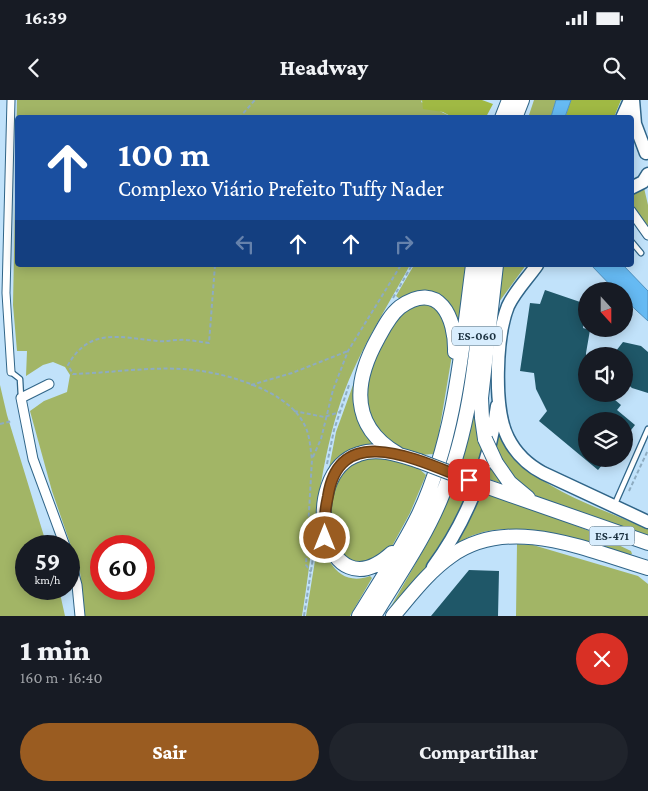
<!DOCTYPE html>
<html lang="pt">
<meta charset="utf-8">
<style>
:root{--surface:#171b24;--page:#20242c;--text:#f1f3f6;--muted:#9ea1a6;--accent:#9a5c21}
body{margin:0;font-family:"Crimson Pro",serif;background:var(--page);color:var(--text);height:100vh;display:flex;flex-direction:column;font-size:19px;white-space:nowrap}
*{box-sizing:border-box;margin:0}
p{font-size:16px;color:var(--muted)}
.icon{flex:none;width:28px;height:28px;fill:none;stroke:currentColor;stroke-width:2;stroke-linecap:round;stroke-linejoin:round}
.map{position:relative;height:516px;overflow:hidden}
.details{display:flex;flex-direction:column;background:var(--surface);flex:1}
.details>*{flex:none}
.hud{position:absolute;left:15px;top:15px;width:619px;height:152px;border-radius:5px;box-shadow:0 2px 12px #0003;background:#1a4fa0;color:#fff;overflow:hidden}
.needle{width:32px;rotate:159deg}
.tools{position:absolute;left:578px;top:182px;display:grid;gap:10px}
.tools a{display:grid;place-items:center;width:55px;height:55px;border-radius:50%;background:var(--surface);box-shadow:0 2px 12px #0003;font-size:25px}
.speed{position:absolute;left:15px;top:435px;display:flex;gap:10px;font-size:25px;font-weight:700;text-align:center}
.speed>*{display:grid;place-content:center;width:65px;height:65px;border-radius:50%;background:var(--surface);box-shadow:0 2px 12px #0003;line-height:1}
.speed small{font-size:12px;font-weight:400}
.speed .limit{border:8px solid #d22;background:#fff;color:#111}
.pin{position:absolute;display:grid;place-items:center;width:42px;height:42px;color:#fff;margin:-21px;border-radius:10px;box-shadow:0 2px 8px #0006}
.me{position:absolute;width:55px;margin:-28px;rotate:0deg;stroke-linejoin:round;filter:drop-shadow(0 0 4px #0008)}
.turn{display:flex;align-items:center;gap:18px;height:105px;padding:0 20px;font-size:22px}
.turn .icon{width:65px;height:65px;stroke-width:2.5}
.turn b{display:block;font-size:35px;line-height:42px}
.lanes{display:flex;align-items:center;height:48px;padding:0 20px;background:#0003;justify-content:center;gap:25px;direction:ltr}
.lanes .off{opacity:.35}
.round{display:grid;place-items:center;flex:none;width:52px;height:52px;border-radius:26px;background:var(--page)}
.summary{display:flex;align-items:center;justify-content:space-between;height:85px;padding:0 20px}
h1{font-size:30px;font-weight:800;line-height:38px}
.button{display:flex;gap:10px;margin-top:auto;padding:10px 20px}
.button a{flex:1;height:58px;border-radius:30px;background:var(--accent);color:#fff;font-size:20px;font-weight:800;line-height:58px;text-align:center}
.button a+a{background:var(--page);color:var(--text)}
.status{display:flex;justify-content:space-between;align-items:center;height:35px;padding:0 25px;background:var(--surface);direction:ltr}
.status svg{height:14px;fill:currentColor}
header{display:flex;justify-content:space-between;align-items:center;height:65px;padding:0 20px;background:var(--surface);font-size:22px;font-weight:800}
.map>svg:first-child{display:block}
.green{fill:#a2b566;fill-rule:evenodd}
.forest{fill:#a0b944}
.water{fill:#66baf3;stroke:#5091be}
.building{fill:#1f5768}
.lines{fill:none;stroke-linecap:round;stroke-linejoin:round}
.service-casing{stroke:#306588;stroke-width:7}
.pedestrian-casing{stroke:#306588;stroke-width:9}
.minor-casing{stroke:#306588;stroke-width:11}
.secondary-casing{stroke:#306588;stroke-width:15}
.primary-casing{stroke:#306588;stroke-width:16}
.path{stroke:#8eacc1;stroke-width:2;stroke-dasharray:4 2.5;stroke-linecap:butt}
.service{stroke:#fff;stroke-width:4.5}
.pedestrian{stroke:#fff;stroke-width:7}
.minor{stroke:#fff;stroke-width:9}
.secondary{stroke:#fff;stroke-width:12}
.primary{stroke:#fff;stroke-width:14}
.primary-bridge-casing{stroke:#306588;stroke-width:16;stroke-linecap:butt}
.primary-bridge{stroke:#fff;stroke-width:14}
.route-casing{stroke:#643c15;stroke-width:12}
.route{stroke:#9a5c21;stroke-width:9}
.labels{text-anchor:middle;stroke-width:5;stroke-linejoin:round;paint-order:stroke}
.shield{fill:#d8edfd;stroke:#546a79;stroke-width:1}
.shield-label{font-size:12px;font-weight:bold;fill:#1c3241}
</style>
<div class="status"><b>16:39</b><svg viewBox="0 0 49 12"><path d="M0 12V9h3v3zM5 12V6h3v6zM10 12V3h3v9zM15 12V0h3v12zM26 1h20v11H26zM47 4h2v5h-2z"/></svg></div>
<header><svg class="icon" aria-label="back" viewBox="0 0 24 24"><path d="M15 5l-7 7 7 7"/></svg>Headway<svg class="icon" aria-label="search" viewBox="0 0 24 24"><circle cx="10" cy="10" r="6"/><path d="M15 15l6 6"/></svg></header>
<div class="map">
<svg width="648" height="516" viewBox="0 0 648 516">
<rect width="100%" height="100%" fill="#c1e2fa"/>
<!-- green -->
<path class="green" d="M17 0H422L421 2 452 17 18 18V165H410C385 211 355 257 339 307 318 371 313 449 302 516H85L80 472 52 391 30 311 44 301 67 292 70 275 65 267 53 262 43 265 26 276 27 251H17L13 205ZM101 446H144V489H101Z
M534 0H556L551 17 528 18Z
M644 88 648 105V128L631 104V92Z
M414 165H466L459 218 456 217 451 205 441 196 401 200 396 196Z
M500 165H526L499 202Z
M423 202 442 211 452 255 437 344 434 354 419 355 400 350 388 342 369 317 364 280 396 216Z
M361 263 358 272 375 344C344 352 341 357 326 384L336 332Z
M0 285 7 315 47 446H26V489H59L65 516H0Z
M486 298C507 383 577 398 648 429V438L473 373 462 362 475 311Z
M376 355 416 366 426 375 410 413 391 448 354 468 328 437 334 384 346 365Z
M454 385H470L587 430 631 451 632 454 629 455C576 441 494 406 447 452 435 464 403 502 390 508L428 442Z
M320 430C323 457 338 488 370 476L372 478 350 516H306Z
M517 444 533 445 638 476 648 484V516H516Z"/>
<!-- forest -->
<path class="forest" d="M422 0H482L493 4 486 17H452L443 12 423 9Z
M571 0H621L614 17 565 18Z"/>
<!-- water -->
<path class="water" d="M556 0H571L565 17H551Z
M591 165H623L648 191V221L624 199V191H616Z"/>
<!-- building -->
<path class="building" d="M545 190 586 204 583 228 590 230 586 253V294H608L621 305 617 310 635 325 624 339V321H586V359H607L598 370 539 321 547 311 536 289 534 273 520 271 530 203 540 204Z
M623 242 641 246 648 252V293L632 288 624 281V256H612Z
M469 470 499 471 498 516H431Z"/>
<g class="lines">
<!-- service casing -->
<g class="service-casing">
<path id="service" d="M631 141 641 153
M11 272 20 279 21 297
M614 406 648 329"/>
</g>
<!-- pedestrian casing -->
<g class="pedestrian-casing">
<path id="pedestrian" d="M11 272 6 193 11 0"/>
</g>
<!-- minor casing -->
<g class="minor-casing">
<path id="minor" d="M631 111 648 135
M49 284 21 298 22 303 33 359 65 446
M69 456 77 485 80 516"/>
</g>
<!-- secondary casing -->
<g class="secondary-casing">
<path id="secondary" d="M633 0 635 24 646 53
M622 18 630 0
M631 88 643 82 648 74
M537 165C528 178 515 191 508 206 496 236 493 309 508 338 516 354 528 365 543 373L648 422
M433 467C467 421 490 363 497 306"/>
</g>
<!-- primary casing -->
<g class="primary-casing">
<path id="primary" d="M502 18 509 0
M515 18 522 0
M485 339 482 318 481 298 496 165
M398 354C349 326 354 281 378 238 384 227 390 215 400 207 439 179 456 218 455 252
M496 363 510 383 528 398
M485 386 648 443
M392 453C323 516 297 373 359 354 379 347 400 355 419 361
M359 516C379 483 402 449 419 414 455 337 462 248 473 165
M374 516C398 476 426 437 443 393 473 321 477 242 486 165
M393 516C411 495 428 472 451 456 509 414 587 450 648 468"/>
</g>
<!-- path -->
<path class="path" d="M239 18 255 0
M215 165 209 243C199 242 188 239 178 240 171 240 165 242 158 241 122 238 90 226 68 265L73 274C109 273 146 267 181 269 217 270 284 288 303 322 310 333 310 347 312 359L306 465 311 472
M393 198 412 165
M251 285 292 273 348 251
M294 311 324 317 340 312
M0 324 12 321
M313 357 321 339 333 290 348 251 401 165
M327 364 334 330 349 285
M629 391 648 350
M304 516 316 438"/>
<!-- service -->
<use href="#service" class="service"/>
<!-- pedestrian -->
<use href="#pedestrian" class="pedestrian"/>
<!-- minor -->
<use href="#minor" class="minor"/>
<!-- secondary -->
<use href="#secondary" class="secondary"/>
<!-- primary -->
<use href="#primary" class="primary"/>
<!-- primary-bridge casing -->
<g class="primary-bridge-casing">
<path id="primary-bridge" d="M485 339 496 363
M419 361 485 386"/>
</g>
<!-- primary-bridge -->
<use href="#primary-bridge" class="primary-bridge"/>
</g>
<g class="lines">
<!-- route casing -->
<g class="route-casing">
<path id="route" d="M325 438C323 423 325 410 328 396 340 318 424 363 469 380"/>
</g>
<!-- route -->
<use href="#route" class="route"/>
</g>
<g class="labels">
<!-- shield labels -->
<g class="shield">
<rect x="452" y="226.5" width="50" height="19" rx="4"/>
<rect x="589.5" y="426.5" width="45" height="19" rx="4"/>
</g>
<g class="shield-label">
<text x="477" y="240">ES-060</text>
<text x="612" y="440">ES-471</text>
</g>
</g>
</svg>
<div class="tools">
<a><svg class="needle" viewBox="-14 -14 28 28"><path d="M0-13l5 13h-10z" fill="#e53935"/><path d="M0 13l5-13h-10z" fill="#9ea1a6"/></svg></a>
<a><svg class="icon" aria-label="sound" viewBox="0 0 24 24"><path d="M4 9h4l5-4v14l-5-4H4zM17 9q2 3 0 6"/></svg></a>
<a><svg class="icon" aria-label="layers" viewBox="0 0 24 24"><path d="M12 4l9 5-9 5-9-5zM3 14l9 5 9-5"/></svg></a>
</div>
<div class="speed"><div>59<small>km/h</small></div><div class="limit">60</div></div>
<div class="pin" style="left:469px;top:380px;background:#d93025"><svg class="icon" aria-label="arrive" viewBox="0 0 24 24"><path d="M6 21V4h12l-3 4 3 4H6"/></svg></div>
<svg class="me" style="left:325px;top:438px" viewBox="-20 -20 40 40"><circle r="17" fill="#9a5c21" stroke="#fff" stroke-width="3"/><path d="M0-11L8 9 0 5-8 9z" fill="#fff"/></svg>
<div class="hud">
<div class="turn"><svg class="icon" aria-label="ahead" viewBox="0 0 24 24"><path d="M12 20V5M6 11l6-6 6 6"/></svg><div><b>100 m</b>Complexo Viário Prefeito Tuffy Nader</div></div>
<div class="lanes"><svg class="icon off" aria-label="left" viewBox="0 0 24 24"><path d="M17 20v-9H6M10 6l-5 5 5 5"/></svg><svg class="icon" aria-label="ahead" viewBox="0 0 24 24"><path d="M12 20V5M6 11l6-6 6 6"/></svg><svg class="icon" aria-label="ahead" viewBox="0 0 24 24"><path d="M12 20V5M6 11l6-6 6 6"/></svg><svg class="icon off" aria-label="right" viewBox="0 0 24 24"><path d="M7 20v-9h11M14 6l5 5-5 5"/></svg></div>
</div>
</div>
<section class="details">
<div class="summary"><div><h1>1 min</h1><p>160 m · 16:40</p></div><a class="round" style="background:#d93025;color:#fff"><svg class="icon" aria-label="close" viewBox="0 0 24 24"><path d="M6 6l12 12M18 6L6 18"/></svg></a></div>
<div class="button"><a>Sair</a><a>Compartilhar</a></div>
</section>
